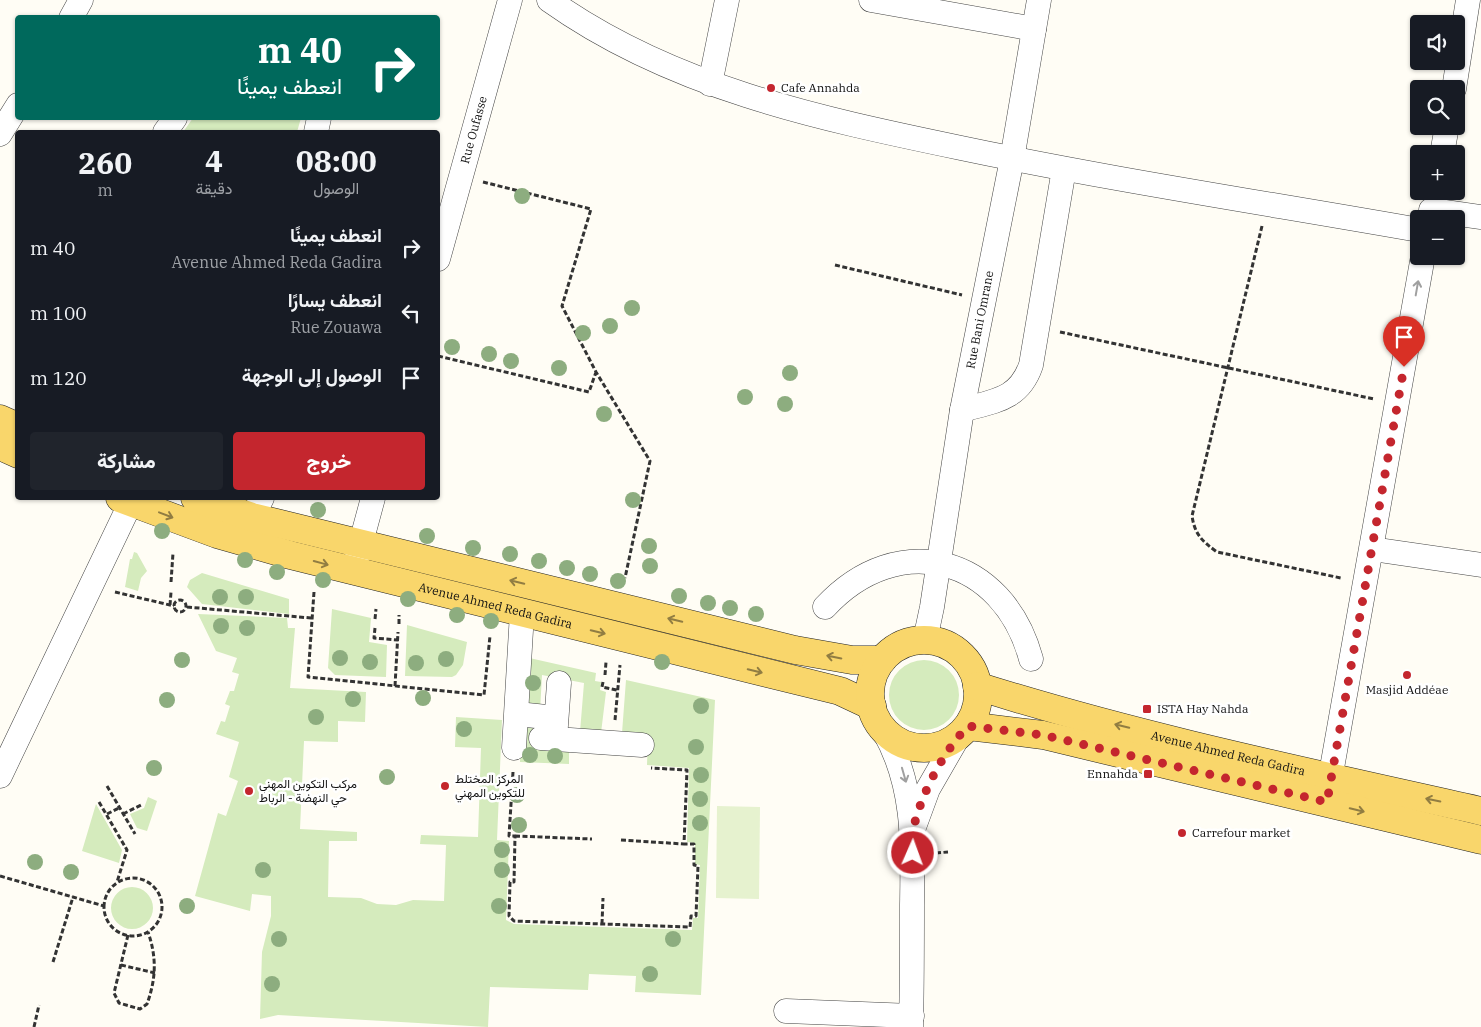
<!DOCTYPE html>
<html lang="ar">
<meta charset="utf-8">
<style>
:root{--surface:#171b24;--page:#20242c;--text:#f1f3f6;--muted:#9ea1a6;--accent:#c4262e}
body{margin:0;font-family:"IBM Plex Serif",Vazirmatn,serif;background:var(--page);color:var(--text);direction:rtl;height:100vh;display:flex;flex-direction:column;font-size:19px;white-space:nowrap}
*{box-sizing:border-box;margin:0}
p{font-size:16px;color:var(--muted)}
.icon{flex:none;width:28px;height:28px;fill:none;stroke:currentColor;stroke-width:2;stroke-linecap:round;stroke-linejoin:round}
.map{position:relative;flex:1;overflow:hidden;direction:ltr}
.panel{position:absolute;left:15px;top:130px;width:425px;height:370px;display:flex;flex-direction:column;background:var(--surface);border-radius:5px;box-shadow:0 1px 4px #0004;direction:rtl}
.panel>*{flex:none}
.top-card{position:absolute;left:15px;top:15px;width:425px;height:105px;border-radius:5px;box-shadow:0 1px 4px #0004;direction:rtl;background:#00695c;color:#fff;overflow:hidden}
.controls{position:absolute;left:1410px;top:15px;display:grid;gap:10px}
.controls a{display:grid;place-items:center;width:55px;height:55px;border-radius:5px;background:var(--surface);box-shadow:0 1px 4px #0004;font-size:25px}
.pin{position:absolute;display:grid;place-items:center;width:42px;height:42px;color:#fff;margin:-51px -21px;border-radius:50% 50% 50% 0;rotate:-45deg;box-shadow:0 0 5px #0007}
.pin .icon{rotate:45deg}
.me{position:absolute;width:55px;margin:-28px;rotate:2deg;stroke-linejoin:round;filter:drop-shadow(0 0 4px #0008)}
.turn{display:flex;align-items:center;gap:18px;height:105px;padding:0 15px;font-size:22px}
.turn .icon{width:65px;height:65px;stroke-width:2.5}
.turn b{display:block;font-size:35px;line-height:42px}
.eta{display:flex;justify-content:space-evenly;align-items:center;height:85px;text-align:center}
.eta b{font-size:30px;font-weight:800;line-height:35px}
.cta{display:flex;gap:10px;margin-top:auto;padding:10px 15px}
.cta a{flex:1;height:58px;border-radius:5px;background:var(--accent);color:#fff;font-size:20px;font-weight:800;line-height:58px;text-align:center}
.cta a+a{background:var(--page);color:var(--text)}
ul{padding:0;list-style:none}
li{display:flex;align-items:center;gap:15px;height:65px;padding:0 15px}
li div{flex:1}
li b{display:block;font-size:19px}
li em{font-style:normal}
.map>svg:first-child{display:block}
.green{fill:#d5ebbd}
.pitch{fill:#e6f2cf}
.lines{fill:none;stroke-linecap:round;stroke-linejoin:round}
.minor-casing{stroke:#444;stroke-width:25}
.major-casing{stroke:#222;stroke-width:29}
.path{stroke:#333;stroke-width:3;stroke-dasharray:5 2.5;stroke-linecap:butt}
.minor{stroke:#fff;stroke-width:24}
.major{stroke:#f9d66b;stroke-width:28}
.tree{fill:#8dad7f}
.oneway{stroke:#a0a0a0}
.oneway2{stroke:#917d42}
.route{stroke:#c4262e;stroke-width:9;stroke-dasharray:0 16.2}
.poi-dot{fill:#c4262e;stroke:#fff;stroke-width:2}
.labels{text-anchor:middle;stroke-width:5;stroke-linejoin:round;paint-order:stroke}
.poi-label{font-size:12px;fill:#111;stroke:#fff;text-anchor:start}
.street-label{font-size:12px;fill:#111;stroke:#fff}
</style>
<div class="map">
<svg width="1481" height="1027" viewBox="0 0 1481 1027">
<rect width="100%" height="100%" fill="#fffdf5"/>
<!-- green -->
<path class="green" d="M193 118H301L297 132H183Z
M134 552 137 553 147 571 141 578 138 591 125 587 130 559H132Z
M202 573 289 599V614L202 604 187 587 190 580Z
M332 609 371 618 369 642 387 645 386 677 335 675 328 668Z
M198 614 287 618 288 628H295L290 688 366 692 365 722 338 721V742L304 741 300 829 357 832V841H329L328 897 361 898 377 904 396 905 413 900 444 901 446 845 420 844 421 835 478 837 481 748 455 747 456 717 502 720 497 840 509 841 506 920 514 924 692 930 693 918H698L700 865 695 864V843L687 842 689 768 647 765 648 735 622 733 626 680 715 700 701 995 635 992 636 976 589 974 588 990 490 987 488 1027 278 1015 260 1019 262 952 271 916V896L252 894 250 911 195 896 218 813 226 816 238 781 229 777 239 742 216 734 221 721 225 722 230 706 225 704 230 691H234L239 674 232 672 237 658 216 651Z
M407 625 467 642 463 665 456 675 452 677 405 676Z
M525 657 596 673 595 681 601 682 600 690 606 692 601 733 580 732 584 683 542 675 540 711 529 710Z
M889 695a35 35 0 1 1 70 0a35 35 0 1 1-70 0Z
M521 724H533L532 747 569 748V764L520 762Z
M148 797 157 801 147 831 137 828 130 814 144 808Z
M96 804 122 850 119 863 82 851Z
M111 908a21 21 0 1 1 42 0a21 21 0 1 1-42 0Z"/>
<!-- pitch -->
<path class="pitch" d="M717 806 760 807 759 899 716 898Z"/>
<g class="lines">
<!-- minor casing -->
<g class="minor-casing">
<g id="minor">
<path d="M549 0C671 87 817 118 961 148 1113 180 1266 203 1419 230"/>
<path d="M871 0 1034 29"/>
<path d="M71 18 81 0"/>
<path d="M710 84 727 0"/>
<path d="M1454 89 1468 0"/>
<path d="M165 132 175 118"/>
<path d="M316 132 319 118"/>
<path d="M0 134 18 105"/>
<path d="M1442 154 1447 126"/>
<path d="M1431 210 1481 217"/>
<path id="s1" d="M438 259 510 0"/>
<path d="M962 410C994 401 1019 400 1031 365L1064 169"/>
<path d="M252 517 262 498"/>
<path d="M1372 549 1481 565"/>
<path d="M353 572 373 498"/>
<path d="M825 607C898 528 1003 556 1031 659"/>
<path id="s2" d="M925 640 932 607 962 410 1012 159 1039 0"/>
<path d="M517 714 556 718"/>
<path d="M884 731C915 786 913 843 912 905 912 946 912 986 911 1027"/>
<path d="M541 738 642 745"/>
<path d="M555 739 559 683"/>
<path d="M514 748 522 613"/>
<path d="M0 776 131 502"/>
<path d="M1327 796 1423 256"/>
<path d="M914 827 928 789 958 737"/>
<path d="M786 1011 912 1016"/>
</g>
</g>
<!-- major casing -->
<g class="major-casing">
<g id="major">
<path d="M0 419 18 427"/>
<path d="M0 446 18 454"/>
<path id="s3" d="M120 498 217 534 290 555 840 691 872 706"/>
<path d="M195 498 252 517 795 650 852 660H882"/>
<circle cx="924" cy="694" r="54"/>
<path id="s4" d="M977 686C1142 738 1312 773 1481 811"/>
<path d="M968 726 1043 735 1481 840"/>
</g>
</g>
<!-- path -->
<path class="path" d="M483 182 591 209 562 306 596 372 650 461 625 578
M1262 226 1192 516C1195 535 1202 541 1217 552L1341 578
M835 265 962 295
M1060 332 1374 399
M438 356 589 392 596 372
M171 582 173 553
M115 592 174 606
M314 592 308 677 484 695 490 636
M174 606a6 6 0 1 1 12 0a6 6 0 1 1-12 0Z
M170 605 171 592
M187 607 311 618
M375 619 376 609
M399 624V615
M375 628 374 638 398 640
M605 675 606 662
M603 682 602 687 617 690
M395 686 398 632
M615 720 620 665
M513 772 509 836H515L514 882H510L509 916 514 921 690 927 691 916H696L698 866 694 865V844H684L687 770 651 768
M107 786 135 834
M99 802 127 850 117 882
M107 814 119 808
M123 814 143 804
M515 836 592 839
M621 840 684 844
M936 853 948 852
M0 876 104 906
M104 907a29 29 0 1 1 58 0a29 29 0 1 1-58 0Z
M602 924 603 898
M128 935 114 993 119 1003 140 1009 147 1004C156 979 157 958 148 932
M53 962 73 897
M121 965 155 973
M34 1027 39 1005"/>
<!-- minor -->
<use href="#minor" class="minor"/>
<!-- major -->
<use href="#major" class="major"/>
</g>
<!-- trees -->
<g class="tree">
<circle cx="522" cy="196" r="8"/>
<circle cx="632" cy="308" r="8"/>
<circle cx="610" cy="326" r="8"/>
<circle cx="583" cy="333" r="8"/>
<circle cx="452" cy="347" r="8"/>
<circle cx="489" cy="354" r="8"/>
<circle cx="511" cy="361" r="8"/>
<circle cx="559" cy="368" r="8"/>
<circle cx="790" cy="373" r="8"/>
<circle cx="745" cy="397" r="8"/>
<circle cx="785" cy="404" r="8"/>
<circle cx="604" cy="414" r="8"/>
<circle cx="633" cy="500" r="8"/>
<circle cx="318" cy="510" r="8"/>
<circle cx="162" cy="531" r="8"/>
<circle cx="427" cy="536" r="8"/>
<circle cx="649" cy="546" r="8"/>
<circle cx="473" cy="548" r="8"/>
<circle cx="510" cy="554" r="8"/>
<circle cx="245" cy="560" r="8"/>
<circle cx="539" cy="561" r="8"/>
<circle cx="650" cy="566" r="8"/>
<circle cx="567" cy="568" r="8"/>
<circle cx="277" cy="572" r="8"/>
<circle cx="590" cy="574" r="8"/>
<circle cx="323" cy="580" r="8"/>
<circle cx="618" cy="581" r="8"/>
<circle cx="679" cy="596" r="8"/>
<circle cx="220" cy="597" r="8"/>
<circle cx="246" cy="597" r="8"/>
<circle cx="408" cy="599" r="8"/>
<circle cx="708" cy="603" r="8"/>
<circle cx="730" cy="608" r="8"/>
<circle cx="756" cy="614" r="8"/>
<circle cx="457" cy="615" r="8"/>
<circle cx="491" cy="621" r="8"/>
<circle cx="221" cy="626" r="8"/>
<circle cx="247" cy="628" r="8"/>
<circle cx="340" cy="658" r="8"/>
<circle cx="446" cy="659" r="8"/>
<circle cx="182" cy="660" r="8"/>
<circle cx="370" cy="662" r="8"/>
<circle cx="662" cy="662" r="8"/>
<circle cx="416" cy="663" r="8"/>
<circle cx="533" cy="683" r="8"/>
<circle cx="423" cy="698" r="8"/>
<circle cx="353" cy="699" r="8"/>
<circle cx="167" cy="700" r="8"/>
<circle cx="701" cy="706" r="8"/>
<circle cx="316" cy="717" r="8"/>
<circle cx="464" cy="729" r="8"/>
<circle cx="696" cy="747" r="8"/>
<circle cx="530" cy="755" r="8"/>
<circle cx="555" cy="756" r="8"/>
<circle cx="154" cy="768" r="8"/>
<circle cx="701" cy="775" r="8"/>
<circle cx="387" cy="777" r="8"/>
<circle cx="517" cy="795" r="8"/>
<circle cx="700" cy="799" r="8"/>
<circle cx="700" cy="823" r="8"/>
<circle cx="519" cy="825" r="8"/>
<circle cx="502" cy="850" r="8"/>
<circle cx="35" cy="862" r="8"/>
<circle cx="263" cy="870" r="8"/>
<circle cx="502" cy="870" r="8"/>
<circle cx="71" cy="872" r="8"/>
<circle cx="187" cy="906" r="8"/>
<circle cx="499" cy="906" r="8"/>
<circle cx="279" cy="939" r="8"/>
<circle cx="673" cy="939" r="8"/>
<circle cx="650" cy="974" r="8"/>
<circle cx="272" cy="984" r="8"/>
</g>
<!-- one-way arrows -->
<defs><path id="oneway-shaft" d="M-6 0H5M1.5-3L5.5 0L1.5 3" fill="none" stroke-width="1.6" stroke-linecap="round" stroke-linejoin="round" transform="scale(1.25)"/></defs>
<g class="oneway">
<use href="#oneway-shaft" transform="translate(1417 288) rotate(-80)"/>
<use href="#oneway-shaft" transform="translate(904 775) rotate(74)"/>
</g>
<g class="oneway2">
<use href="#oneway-shaft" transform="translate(166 515) rotate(21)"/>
<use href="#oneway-shaft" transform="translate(321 563) rotate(15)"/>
<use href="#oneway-shaft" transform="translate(517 582) rotate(-166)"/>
<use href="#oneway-shaft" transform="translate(675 620) rotate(-166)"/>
<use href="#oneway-shaft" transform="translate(598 632) rotate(14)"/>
<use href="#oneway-shaft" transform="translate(834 657) rotate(-169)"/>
<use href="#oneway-shaft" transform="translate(755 671) rotate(14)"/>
<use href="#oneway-shaft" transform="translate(1122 726) rotate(-166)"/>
<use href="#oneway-shaft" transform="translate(1433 800) rotate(-168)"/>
<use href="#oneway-shaft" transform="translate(1357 810) rotate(14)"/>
</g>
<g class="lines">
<!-- route -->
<path class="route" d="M913 853C913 846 912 837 913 830 921 794 943 752 968 726L1043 735 1327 802 1404 367"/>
</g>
<!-- markers -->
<g class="poi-dot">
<circle cx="771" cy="88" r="5"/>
<circle cx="1407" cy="675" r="5"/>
<rect x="1142" y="704" width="10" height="10" rx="2.5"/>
<rect x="1143" y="769" width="10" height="10" rx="2.5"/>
<circle cx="445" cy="786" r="5"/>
<circle cx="249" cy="791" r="5"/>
<circle cx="1182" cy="833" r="5"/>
</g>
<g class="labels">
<!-- poi labels -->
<g class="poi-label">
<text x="781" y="92">Cafe Annahda</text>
<text x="1407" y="694" text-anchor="middle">Masjid Addéae</text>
<text x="1157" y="713">ISTA Hay Nahda</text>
<text x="1138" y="778" text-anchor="end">Ennahda</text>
<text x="455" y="783">المركز المختلط<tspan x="455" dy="14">للتكوين المهني</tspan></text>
<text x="259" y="788">مركب التكوين المهني<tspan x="259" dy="14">حي النهضة - الرباط</tspan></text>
<text x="1192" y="837">Carrefour market</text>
</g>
<!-- street labels -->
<g class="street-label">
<text dy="4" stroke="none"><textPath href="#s1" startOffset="134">Rue Oufasse</textPath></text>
<text dy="4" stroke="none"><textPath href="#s2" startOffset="325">Rue Bani Omrane</textPath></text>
<text dy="4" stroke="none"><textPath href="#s3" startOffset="391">Avenue Ahmed Reda Gadira</textPath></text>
<text dy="4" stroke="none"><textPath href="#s4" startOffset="260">Avenue Ahmed Reda Gadira</textPath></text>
</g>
</g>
</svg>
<div class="controls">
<a><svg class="icon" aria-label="sound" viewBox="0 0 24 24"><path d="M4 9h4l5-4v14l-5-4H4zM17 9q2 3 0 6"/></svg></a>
<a><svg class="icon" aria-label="search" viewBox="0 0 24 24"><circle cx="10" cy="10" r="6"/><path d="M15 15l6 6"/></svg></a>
<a>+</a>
<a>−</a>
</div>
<div class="pin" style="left:1404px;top:367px;background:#d93025"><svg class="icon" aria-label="arrive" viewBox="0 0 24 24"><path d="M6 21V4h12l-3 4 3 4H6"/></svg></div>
<svg class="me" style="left:913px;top:853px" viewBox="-20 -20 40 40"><circle r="17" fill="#c4262e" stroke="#fff" stroke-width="3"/><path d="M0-11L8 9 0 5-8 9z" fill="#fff"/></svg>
<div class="top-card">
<div class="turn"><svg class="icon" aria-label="right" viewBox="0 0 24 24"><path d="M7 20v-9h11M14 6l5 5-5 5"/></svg><div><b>40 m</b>انعطف يمينًا</div></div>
</div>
<section class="panel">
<div class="eta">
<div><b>08:00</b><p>الوصول</p></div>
<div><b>4</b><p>دقيقة</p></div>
<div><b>260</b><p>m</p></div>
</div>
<ul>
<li><svg class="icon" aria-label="right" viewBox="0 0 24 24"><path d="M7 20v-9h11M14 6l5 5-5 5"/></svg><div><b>انعطف يمينًا</b><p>Avenue Ahmed Reda Gadira</p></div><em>40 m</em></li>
<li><svg class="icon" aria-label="left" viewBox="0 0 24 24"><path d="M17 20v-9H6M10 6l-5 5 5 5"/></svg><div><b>انعطف يسارًا</b><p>Rue Zouawa</p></div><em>100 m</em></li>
<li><svg class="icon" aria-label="arrive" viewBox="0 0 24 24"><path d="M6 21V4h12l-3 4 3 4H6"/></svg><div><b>الوصول إلى الوجهة</b></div><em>120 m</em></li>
</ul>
<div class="cta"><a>خروج</a><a>مشاركة</a></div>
</section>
</div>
